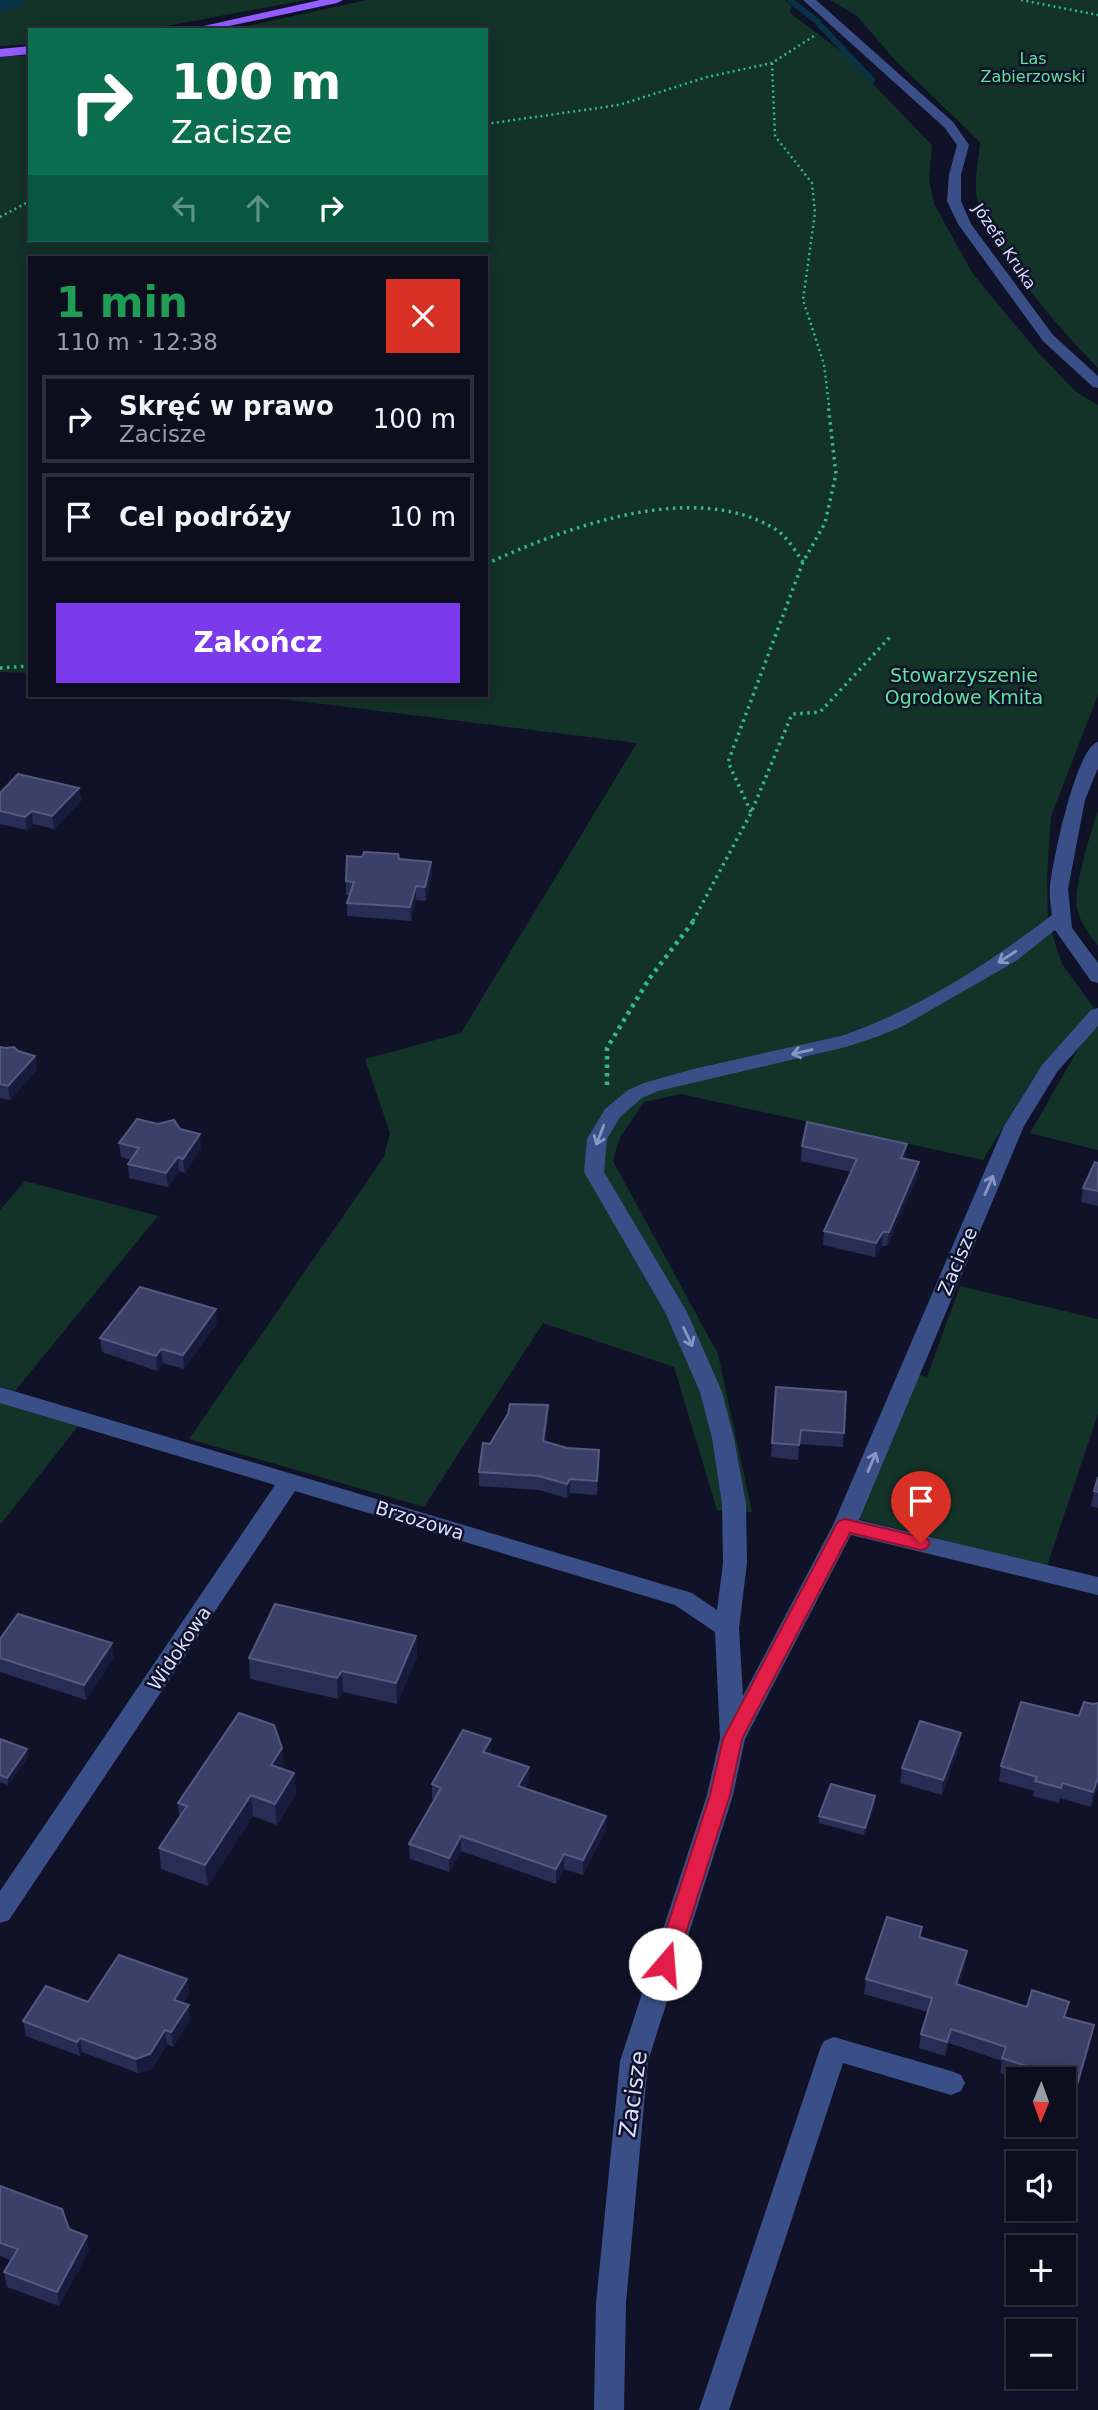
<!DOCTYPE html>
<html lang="pl">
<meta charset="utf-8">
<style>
:root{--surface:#0c0e1e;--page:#1a1c2b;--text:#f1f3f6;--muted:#9a9ca4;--line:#2c2e3c;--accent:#7c3aed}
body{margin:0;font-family:"DejaVu Sans",sans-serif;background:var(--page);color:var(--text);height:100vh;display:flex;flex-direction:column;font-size:26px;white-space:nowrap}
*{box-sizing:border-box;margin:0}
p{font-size:23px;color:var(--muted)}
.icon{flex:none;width:38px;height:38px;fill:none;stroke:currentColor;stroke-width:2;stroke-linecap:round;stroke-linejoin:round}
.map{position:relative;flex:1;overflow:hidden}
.sheet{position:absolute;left:28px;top:256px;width:460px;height:441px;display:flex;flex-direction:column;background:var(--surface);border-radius:0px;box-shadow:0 4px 18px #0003,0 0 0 2px var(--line)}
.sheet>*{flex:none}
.guide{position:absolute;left:28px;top:28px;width:460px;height:214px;border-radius:0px;box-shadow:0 4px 18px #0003,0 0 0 2px var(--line);background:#0b6e4f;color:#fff;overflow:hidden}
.needle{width:46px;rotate:181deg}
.tools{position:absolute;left:1006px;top:2067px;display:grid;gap:14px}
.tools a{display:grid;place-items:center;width:70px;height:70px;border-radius:0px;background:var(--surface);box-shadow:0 4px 18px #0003,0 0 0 2px var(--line);font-size:35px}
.pin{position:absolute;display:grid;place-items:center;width:60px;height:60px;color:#fff;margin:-72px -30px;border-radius:50% 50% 50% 0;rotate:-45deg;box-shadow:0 0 7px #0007}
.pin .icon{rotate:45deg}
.me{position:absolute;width:77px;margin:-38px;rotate:18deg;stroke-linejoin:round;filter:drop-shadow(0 0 5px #0008)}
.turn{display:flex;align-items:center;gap:24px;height:147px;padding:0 28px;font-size:32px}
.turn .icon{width:91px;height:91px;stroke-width:2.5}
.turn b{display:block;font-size:49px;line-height:60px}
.lanes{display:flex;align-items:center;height:66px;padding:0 28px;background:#0003;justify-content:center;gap:35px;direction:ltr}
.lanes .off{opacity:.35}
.round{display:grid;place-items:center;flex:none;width:74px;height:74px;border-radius:0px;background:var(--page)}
.headline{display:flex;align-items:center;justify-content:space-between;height:119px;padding:0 28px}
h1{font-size:42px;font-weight:800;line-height:52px;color:#1e9e55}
.primary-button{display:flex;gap:14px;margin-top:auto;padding:14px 28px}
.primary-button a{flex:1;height:80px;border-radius:0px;background:var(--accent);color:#fff;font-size:28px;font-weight:800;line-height:80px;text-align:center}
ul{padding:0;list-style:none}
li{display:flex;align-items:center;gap:21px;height:88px;margin:0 14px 10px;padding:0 14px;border:4px solid var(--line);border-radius:0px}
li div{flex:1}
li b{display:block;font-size:26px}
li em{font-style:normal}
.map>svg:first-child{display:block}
.green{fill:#133228}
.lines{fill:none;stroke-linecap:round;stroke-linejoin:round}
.stream{stroke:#0a3247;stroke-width:6}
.river{fill:#0a3247;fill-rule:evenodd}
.path-far2{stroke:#2fbb88;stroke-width:2.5;stroke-dasharray:2 3.5;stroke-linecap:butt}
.path-far1{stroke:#2fbb88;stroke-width:3.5;stroke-dasharray:2.5 4.5;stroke-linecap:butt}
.path{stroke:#2fbb88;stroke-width:4.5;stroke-dasharray:3.5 5;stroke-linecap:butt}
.minor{fill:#3a4f87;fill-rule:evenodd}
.major{fill:#925eff;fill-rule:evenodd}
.wall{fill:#282d56}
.shaded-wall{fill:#171b3c}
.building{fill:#3b4068;stroke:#535980;stroke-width:2}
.oneway{stroke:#8896c3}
.route{fill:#e11d48;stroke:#92132f;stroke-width:2}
.labels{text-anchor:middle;stroke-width:5;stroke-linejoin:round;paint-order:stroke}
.far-park-label{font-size:16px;fill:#61e19a;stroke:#101328}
.far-street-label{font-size:16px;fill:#d7deff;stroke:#101328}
.park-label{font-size:19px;fill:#61e19a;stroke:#101328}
.street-label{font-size:19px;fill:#d7deff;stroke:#101328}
.near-street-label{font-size:23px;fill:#d7deff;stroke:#101328}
</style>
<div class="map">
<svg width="1098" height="2410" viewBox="0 0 1098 2410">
<rect width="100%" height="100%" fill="#101328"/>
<!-- green -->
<path class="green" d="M0 0H306L145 30H30V44L0 46Z
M367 0H785L792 6 790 13 842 52 932 145 929 180 934 204 973 274 1037 351 1075 391 1098 405V695L1051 816 1047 877 1048 922 1062 964 1094 1008 1034 1077 983 1160 681 1094 644 1102 620 1137 613 1161 718 1354 752 1512 717 1510 674 1367 543 1323 424 1507 189 1439 384 1157 390 1133 365 1059 461 1033 637 743 250 695H486V257H30V673L0 672V57L30 55V240H486V30H229Z
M830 0H1098V368C1064 334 978 238 976 190 975 175 979 157 980 142L894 59 857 16Z
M1098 811V946C1089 934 1080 923 1077 908 1073 888 1091 832 1098 811Z
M1098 1027V1150L1030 1133 1088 1032Z
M25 1181 158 1216 15 1391 0 1386V1210Z
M960 1286 1098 1319V1414L1047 1566 859 1519 913 1373 927 1377Z
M0 1402 79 1425 0 1525Z"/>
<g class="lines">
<!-- stream -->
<path class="stream" d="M790 0 818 22
M821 26 872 80"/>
<!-- river -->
<path class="river" d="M0 0H25L20 7 0 12Z"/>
<!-- path-far2 -->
<path class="path-far2" d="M1021 0 1098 15
M159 30 170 28
M772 63 775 136 812 183 815 213 803 300 824 364 829 406
M486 124 619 105 707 77 772 63 817 34
M0 217 30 201"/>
<!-- path-far1 -->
<path class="path-far1" d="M486 564C565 528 693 479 775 529 787 536 795 551 803 562L825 523 836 474 828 404
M0 668 30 666
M751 812 728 762 803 562
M693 921 751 813 792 714 820 712 890 637"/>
<!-- path -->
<path class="path" d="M607 1085V1048L649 979 695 919"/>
<!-- minor -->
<path class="minor" d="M803 0H816L953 122 969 145 961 175V201L971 224 1053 335 1098 376V388L1093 387 1043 341 958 224 947 201 949 175 957 145 945 128Z
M1098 742V768L1085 800 1068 889 1072 928 1098 963V983L1091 981 1055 930 1016 961 903 1026 879 1036 846 1047 658 1091 642 1098 620 1117 607 1139 604 1172 687 1312 722 1392 734 1438 746 1504 747 1563 739 1628 743 1696 833 1525 1004 1126 1042 1065 1091 1010 1098 1008V1026L1057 1072 1024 1126 859 1520 1098 1577V1595L851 1535 745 1739 733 1795 648 2061 626 2303 624 2410H594L596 2303 620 2061 707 1795 720 1738 715 1632 675 1605 295 1491 9 1920 0 1923V1891L275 1485 0 1403V1387L692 1593 717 1610 723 1563 722 1504 712 1438 700 1392 665 1312 584 1172 587 1139 605 1109 628 1090 644 1083 693 1069 841 1036C917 1010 988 964 1052 915 1051 906 1049 896 1050 888 1052 863 1076 747 1098 742Z
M834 2037 951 2071 961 2075 965 2083 961 2091 951 2095 843 2063 729 2410H699L820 2049 824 2041Z"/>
<!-- major -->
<path class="major" d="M320 0H343L337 3 210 30H186Z
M30 46V54L0 57V49Z"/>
</g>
<!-- wall -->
<path class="wall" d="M79 788 81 801 54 829 33 824 27 830 0 824V793Z
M399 859 431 862 432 875 426 901 416 900 411 921 347 916V903L349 895H346V881Z
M0 1047 35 1056 37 1070 10 1100 0 1098Z
M180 1129 201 1148 185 1173 179 1171 168 1187 129 1178 128 1164 131 1160 121 1157 119 1143Z
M802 1146 905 1159 919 1162 918 1176 887 1246H882L875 1257 823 1245 824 1231 851 1172 801 1161Z
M1098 1163V1206L1081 1202 1083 1188Z
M217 1323 184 1369 163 1363 157 1371 102 1352 100 1338Z
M776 1387 846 1392 843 1447 799 1444 798 1460 771 1457Z
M548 1420 545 1442 599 1465 597 1495 570 1493 567 1498 539 1490 479 1486V1472Z
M1098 1477V1508L1091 1506 1094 1491Z
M416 1636 417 1657 397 1704 343 1692 338 1699 250 1679 249 1658Z
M0 1639 114 1657 86 1700 0 1672Z
M1098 1703V1786L1091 1807 1060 1798 1059 1803 1033 1796 1034 1791 999 1781 1001 1766 1079 1716 1093 1704Z
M0 1739 27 1749 28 1757 8 1785 0 1782Z
M491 1739 490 1755 529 1782 525 1788 606 1816V1830L583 1875 564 1869 556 1884 461 1851 449 1872 410 1859 409 1844 434 1800 432 1799V1784Z
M959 1748 942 1795 900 1783 902 1768Z
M284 1769 294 1773 296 1794 277 1825 253 1816 208 1886 161 1869 159 1848 179 1817 178 1803Z
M875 1804 864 1835 819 1823V1816Z
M922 1927 921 1937 965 1965 959 1985 1027 2007 1094 2025 1091 2040 1070 2114 1064 2112V2079H1019L1000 2073 1002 2061 949 2043 945 2056 919 2048 921 2034 928 2012 864 1994 866 1979Z
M187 1979 189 1994 183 2003 190 2020 173 2047 167 2044 152 2069 138 2073 82 2052 80 2056 26 2036 23 2021 88 2002Z
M0 2186 69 2229 89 2250 59 2306 7 2287 4 2272 11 2260 0 2256Z"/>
<!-- shaded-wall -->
<path class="shaded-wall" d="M79 788 81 801 54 829 52 816Z
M32 811 33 824 27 830 25 817Z
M431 862 432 875 426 901 425 887Z
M416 886V900L411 921 410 907Z
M35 1056 37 1070 10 1100 8 1086Z
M200 1134 201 1148 185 1173 183 1159Z
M907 1144 906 1158 899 1172 901 1158Z
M178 1157 179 1171 168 1187 166 1173Z
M919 1162 918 1176 887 1246 889 1232Z
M883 1232 882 1246 875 1257 876 1243Z
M216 1309 217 1323 184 1369 183 1355Z
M161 1349 163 1363 157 1371 156 1356Z
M548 1405V1420L543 1456V1441Z
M599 1450V1465L597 1495V1481Z
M570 1479V1493L567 1498V1484Z
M416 1636 417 1657 397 1704 396 1683Z
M112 1643 114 1657 86 1700 84 1685Z
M342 1671 343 1692 338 1699 337 1678Z
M961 1733 959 1748 942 1795 943 1780Z
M491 1739V1754L483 1767V1752Z
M282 1748 284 1769 271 1765Z
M27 1749 28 1757 8 1785 7 1778Z
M529 1767V1782L518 1801V1786Z
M294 1773 296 1794 277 1825 275 1804Z
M1098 1778V1786L1091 1807 1093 1792Z
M251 1795 253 1816 208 1886 205 1865Z
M875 1796V1804L864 1835 865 1828Z
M606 1816V1830L583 1875V1860Z
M461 1836V1851L449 1872V1858Z
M564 1854V1869L556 1884V1869Z
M967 1951 965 1965 954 1999 956 1984Z
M187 1979 189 1994 176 2014 174 2000Z
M189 2005 190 2020 173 2047 171 2032Z
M1094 2025 1091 2040 1070 2114 1073 2099Z
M951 2029 949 2043 945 2056 947 2042Z
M165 2030 167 2044 152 2069 138 2073 136 2059Z
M80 2038 82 2052 80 2056 77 2042Z
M87 2236 89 2250 59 2306 57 2292Z"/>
<!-- building -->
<path class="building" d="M18 774 79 788 52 816 32 811 25 817 0 811V793Z
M364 852 398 854 399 859 431 862 425 887 416 886 410 907 347 903 354 882 346 881 347 856 362 857Z
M0 1047 6 1048 14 1047 18 1051 35 1056 8 1086 0 1084Z
M137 1119 158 1124 174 1120 180 1129 200 1134 183 1159 178 1157 166 1173 128 1164 139 1148 119 1143Z
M807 1122 907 1144 901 1158 919 1162 889 1232H883L876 1243 824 1231 857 1159 802 1146Z
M1095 1162 1098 1163V1191L1083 1188Z
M140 1287 216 1309 183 1355 161 1349 156 1356 100 1338Z
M776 1387 846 1392 844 1433 801 1430 799 1445 772 1443Z
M510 1404 548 1405 543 1441 567 1448 599 1450 597 1481 570 1479 567 1484 539 1476 479 1472 483 1443 490 1444 508 1414Z
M1098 1477V1492L1094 1491Z
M275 1604 416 1636 396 1683 342 1671 337 1678 249 1658Z
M18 1614 112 1643 84 1685 0 1658V1639Z
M1021 1702 1079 1716 1084 1702 1093 1704 1098 1703V1778L1093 1792 1062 1783 1061 1788 1035 1781 1037 1777 1001 1766Z
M239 1713 274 1725 282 1748 271 1765 294 1773 275 1804 251 1795 205 1865 159 1848 187 1806 178 1803Z
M920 1721 961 1733 943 1780 902 1768Z
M463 1730 491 1739 483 1752 529 1767 518 1786 606 1816 583 1860 564 1854 556 1869 461 1836 449 1858 409 1844 441 1788 432 1784Z
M0 1739 27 1749 7 1778 0 1775Z
M831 1784 875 1796 865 1828 819 1816Z
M887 1917 922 1927 919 1937 967 1951 956 1984 1027 2007 1032 1990 1069 2002 1064 2017 1094 2025 1073 2099 1064 2097V2079H1030L1033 2068 1002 2058 1006 2047 951 2029 947 2042 921 2034 932 1998 866 1979Z
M119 1955 187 1979 174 2000 189 2005 171 2032 165 2030 150 2054 136 2059 80 2038 77 2042 23 2021 46 1986 88 2002Z
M0 2186 62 2209 69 2229 87 2236 57 2292 4 2272 18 2249 0 2243Z"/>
<!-- one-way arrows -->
<defs><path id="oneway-shaft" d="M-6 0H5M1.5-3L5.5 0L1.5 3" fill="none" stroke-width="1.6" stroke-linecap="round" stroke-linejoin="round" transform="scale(1.75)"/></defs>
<g class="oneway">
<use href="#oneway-shaft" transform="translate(1007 957) rotate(147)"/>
<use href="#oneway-shaft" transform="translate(802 1052) rotate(167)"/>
<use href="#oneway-shaft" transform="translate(600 1135) rotate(111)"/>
<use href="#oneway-shaft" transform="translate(989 1185) rotate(-67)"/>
<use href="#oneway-shaft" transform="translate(688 1337) rotate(65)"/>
<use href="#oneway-shaft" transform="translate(872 1462) rotate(-67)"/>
</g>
<!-- route -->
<path class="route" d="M845 1519 921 1537 927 1539 930 1543 927 1548 921 1550 850 1533 742 1739 730 1795 676 1964 673 1970 665 1973 658 1970 655 1964 710 1795 723 1739 836 1525 839 1521Z"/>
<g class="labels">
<!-- far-park labels -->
<g class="far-park-label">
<text x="1033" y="64">Las<tspan x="1033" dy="18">Zabierzowski</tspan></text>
</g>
<!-- far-street labels -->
<g class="far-street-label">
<text transform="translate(1005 246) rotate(56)" y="6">Józefa Kruka</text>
</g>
<!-- park labels -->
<g class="park-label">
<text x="964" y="682">Stowarzyszenie<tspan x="964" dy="22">Ogrodowe Kmita</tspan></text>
</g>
<!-- street labels -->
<g class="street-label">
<text transform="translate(957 1261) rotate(-67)" y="7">Zacisze</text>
<text transform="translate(420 1520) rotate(17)" y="7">Brzozowa</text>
<text transform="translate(179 1648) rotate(-56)" y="7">Widokowa</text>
</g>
<!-- near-street labels -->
<g class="near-street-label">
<text transform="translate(633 2094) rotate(-82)" y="8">Zacisze</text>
</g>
</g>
</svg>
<div class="tools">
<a><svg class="needle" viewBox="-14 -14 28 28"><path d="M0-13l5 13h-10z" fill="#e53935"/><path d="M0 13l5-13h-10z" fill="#9a9ca4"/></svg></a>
<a><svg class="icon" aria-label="sound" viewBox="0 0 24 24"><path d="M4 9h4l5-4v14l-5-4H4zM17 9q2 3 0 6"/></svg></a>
<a>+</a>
<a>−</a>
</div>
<div class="pin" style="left:921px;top:1543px;background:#d93025"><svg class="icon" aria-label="arrive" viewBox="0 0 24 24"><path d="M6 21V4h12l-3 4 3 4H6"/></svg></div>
<svg class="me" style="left:665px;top:1964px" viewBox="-20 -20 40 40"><circle r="19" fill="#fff"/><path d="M0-13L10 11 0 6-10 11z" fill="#e11d48"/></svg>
<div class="guide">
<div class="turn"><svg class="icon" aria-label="right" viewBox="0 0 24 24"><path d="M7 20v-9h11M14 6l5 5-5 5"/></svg><div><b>100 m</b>Zacisze</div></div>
<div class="lanes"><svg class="icon off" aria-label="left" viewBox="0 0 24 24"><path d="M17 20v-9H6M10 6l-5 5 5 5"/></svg><svg class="icon off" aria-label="ahead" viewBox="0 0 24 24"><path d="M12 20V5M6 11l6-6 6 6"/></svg><svg class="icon" aria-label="right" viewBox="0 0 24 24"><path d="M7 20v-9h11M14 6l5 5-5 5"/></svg></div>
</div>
<section class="sheet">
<div class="headline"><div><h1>1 min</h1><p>110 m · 12:38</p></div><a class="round" style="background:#d93025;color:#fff"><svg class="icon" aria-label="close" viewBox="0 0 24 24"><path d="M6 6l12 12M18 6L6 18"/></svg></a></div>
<ul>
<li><svg class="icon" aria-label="right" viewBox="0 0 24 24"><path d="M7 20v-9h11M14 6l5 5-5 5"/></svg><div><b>Skręć w prawo</b><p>Zacisze</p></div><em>100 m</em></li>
<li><svg class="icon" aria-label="arrive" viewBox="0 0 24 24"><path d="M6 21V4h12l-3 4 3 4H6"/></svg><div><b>Cel podróży</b></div><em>10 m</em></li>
</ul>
<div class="primary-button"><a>Zakończ</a></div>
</section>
</div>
